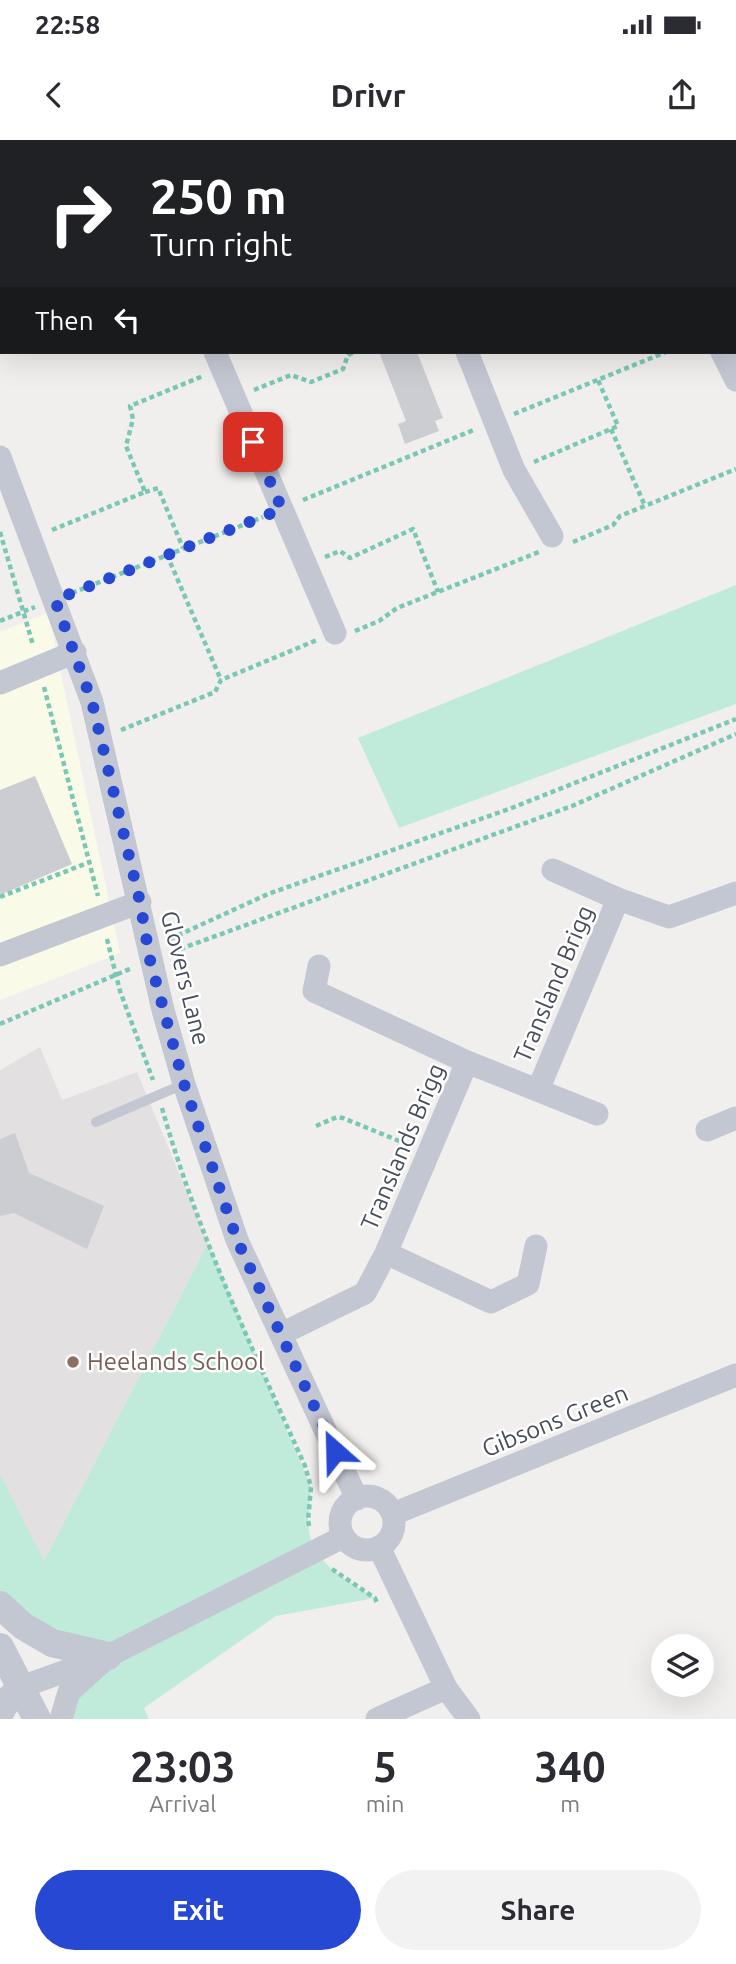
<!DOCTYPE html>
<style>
:root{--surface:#fff;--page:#f2f2f3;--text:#2b2b33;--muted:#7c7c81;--accent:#2648d3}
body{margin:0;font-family:Ubuntu,sans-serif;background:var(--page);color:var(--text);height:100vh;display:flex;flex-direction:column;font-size:26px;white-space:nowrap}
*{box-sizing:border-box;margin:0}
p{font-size:23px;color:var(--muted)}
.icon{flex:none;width:38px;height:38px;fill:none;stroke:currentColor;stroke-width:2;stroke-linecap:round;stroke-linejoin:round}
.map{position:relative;height:1579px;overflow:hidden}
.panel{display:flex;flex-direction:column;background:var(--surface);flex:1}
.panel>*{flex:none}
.guide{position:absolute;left:0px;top:0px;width:737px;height:214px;box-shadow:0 7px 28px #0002;background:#202124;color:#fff;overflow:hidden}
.buttons{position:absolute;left:651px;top:1494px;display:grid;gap:14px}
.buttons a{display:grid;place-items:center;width:63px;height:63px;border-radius:50%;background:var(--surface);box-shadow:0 7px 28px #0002;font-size:35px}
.pin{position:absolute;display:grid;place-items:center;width:60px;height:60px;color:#fff;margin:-30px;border-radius:14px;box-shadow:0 4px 10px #0006}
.me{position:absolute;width:77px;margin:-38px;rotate:335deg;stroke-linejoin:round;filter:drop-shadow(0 0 5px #0008)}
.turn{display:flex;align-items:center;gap:24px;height:147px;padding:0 35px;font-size:32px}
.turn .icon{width:91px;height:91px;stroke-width:2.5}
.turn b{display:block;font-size:49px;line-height:60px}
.then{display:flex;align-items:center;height:66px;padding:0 35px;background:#0003;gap:14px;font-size:26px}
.eta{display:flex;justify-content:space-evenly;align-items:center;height:119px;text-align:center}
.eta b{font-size:42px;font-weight:700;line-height:49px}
.primary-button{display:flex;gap:14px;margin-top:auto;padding:14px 35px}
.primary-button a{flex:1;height:80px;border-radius:42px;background:var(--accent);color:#fff;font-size:28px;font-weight:700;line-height:80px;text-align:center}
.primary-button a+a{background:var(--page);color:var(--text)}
.status{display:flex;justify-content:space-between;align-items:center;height:49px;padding:0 35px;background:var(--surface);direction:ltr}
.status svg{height:19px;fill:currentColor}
header{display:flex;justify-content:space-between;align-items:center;height:91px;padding:0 35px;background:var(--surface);font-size:32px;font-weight:700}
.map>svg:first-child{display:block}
.commercial{fill:#fafae9}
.education{fill:#e2e0e0}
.green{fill:#c0ebdb}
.building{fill:#cccdd3}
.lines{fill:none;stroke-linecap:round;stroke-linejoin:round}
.path{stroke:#7ac7b3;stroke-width:4.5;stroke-dasharray:5 3.5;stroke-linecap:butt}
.service{stroke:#c3c7d2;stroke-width:10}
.minor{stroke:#c3c7d2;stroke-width:23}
.tertiary{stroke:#c3c7d2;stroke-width:28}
.route{stroke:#2648d3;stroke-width:12;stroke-dasharray:0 21.6}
.education-dot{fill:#8d6e63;stroke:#fff;stroke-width:2.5}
.labels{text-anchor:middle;stroke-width:5;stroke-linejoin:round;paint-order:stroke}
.street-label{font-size:24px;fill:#484d5a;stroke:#fff}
.education-label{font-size:24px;fill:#785e54;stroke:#fff;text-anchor:start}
</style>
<div class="status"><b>22:58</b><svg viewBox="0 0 49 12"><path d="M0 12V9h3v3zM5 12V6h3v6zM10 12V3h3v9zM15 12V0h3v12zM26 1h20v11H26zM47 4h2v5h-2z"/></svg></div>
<header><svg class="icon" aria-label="back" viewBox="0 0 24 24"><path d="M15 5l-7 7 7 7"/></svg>Drivr<svg class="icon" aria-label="share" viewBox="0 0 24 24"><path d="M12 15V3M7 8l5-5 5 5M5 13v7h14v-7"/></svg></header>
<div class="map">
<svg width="736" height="1579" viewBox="0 0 736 1579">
<rect width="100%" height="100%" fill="#f1efee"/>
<!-- commercial -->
<path class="commercial" d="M48 473 120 813 0 860V492Z"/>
<!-- education -->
<path class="education" d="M40 907 62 960 137 932 208 1103 44 1421 0 1342V930Z"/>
<!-- green -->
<path class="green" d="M736 445V564L399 688 358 598Z
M208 1103 311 1347C310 1358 309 1369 308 1379 308 1422 344 1438 375 1458L276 1476 144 1568 149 1579H61L108 1516 0 1465V1334L44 1421Z"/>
<!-- building -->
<path class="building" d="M379 212H417L443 278 435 281 439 291 405 304 398 284 406 281Z
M35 636 72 724 0 755V650Z
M15 993 29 1033 104 1066 87 1109 14 1073 0 1076V999Z"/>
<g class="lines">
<!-- path -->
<path class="path" d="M735 33 736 34
M0 110 2 109
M735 110 736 109
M735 183H736
M254 250 291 235 311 242 343 229 348 215 355 212
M514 274 666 212
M611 289 645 366
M534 322 618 286 598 240
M145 352 158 348 183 408
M303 360 476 289
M52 390 145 352 126 306 133 279 130 266 203 236
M0 392 33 505
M573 402 613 385 620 376 736 329
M167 415 221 540
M325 417 340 411 350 418 413 389 438 452
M72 453 263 377
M0 481 35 467
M355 491 379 481 397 468 539 412
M44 547 98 756
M121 590 215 552 221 540 317 500
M0 757 90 722
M107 799 120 851 153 940
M170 799 268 754 509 669 736 579
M172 812 572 666 736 594
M0 884 132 828
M162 968C197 1092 252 1208 305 1326L311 1347 308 1381 310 1389
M316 986 337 977 343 978 409 1005
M332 1429 375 1458 377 1463"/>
<!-- service -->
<path class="service" d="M96 982 184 944"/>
<!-- minor -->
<path class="minor" d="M245 0V2
M634 0 635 2
M357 2 362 0
M0 20 2 22
M0 145 2 144
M215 212 335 493
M467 212 514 330 552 396
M722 212 736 240
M0 317 92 562 163 870 184 944 237 1100 357 1359
M0 543 75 512
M618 759 669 777 736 753
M0 815 140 762
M319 826 314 851 467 922
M538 950 618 759 553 730
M707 990 736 978
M386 1113 491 1162 528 1144 536 1106
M281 1194 365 1153 386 1113 467 922 597 974
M340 1383a27 27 0 1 1 54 0a27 27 0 1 1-54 0Z
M393 1374 736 1235
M379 1407 446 1548 469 1579
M21 1547 108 1516 343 1397
M61 1579 69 1552 101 1523
M377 1579 446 1548"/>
<!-- tertiary -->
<path class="tertiary" d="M0 1465 23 1486 52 1503 108 1516
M0 1507 37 1579
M0 1573 4 1565 21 1547"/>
</g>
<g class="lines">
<!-- route -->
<path class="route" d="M253 302 282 369 55 460 92 562 140 762 150 820 184 944 237 1100 335 1311"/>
</g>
<!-- markers -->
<circle class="education-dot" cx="73" cy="1222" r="7"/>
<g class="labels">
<!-- street labels -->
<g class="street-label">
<text transform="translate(185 838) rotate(76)" y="8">Glovers Lane</text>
<text transform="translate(554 844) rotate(-67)" y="8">Transland Brigg</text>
<text transform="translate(403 1007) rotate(-67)" y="8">Translands Brigg</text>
<text transform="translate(555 1281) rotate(-22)" y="8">Gibsons Green</text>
</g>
<!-- education labels -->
<g class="education-label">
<text x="87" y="1230">Heelands School</text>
</g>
</g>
</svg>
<div class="buttons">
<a><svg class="icon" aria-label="layers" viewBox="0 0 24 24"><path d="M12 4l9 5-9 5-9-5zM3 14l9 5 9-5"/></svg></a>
</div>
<div class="pin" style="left:253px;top:302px;background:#d93025"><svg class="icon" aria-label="arrive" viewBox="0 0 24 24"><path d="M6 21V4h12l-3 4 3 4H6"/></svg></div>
<svg class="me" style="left:335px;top:1311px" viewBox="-20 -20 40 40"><path d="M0-17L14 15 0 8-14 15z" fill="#2648d3" stroke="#fff" stroke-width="4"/></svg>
<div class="guide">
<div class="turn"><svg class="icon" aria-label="right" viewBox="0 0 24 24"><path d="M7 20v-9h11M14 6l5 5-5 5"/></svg><div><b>250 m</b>Turn right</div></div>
<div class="then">Then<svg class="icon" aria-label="left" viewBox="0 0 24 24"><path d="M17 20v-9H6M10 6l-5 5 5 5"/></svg></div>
</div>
</div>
<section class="panel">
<div class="eta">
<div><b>23:03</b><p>Arrival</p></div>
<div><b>5</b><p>min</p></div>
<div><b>340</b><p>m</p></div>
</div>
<div class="primary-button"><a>Exit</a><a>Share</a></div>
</section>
